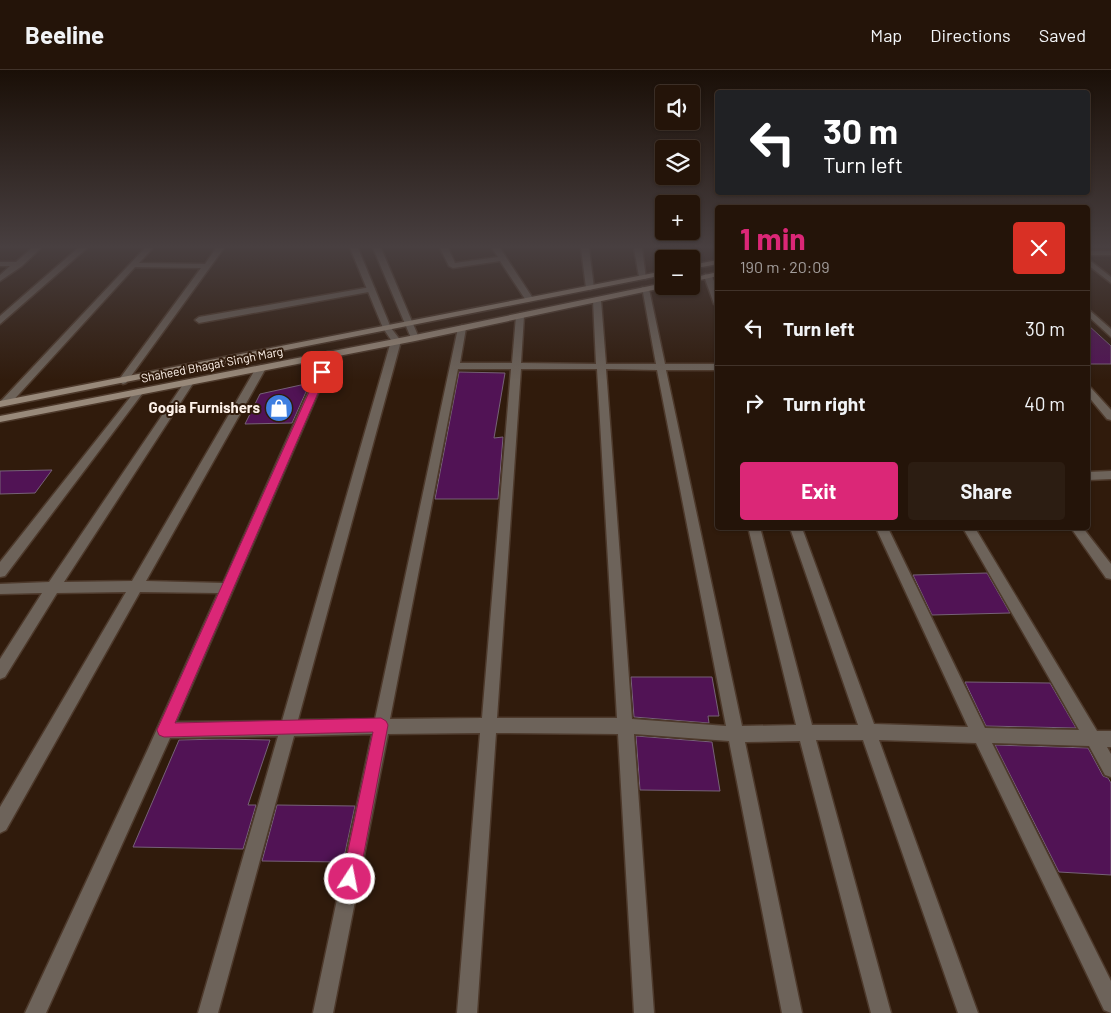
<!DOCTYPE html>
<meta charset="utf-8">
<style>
:root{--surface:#241409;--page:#2c1d12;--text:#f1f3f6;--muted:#a39e9c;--line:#41332a;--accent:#db2777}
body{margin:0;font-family:Barlow,sans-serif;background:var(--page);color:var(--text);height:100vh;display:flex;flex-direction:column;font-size:19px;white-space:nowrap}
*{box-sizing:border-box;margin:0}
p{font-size:16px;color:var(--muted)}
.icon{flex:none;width:28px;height:28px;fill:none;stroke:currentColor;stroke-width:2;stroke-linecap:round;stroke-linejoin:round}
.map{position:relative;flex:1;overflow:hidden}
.details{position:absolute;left:715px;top:135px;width:375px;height:325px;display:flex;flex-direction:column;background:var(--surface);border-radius:5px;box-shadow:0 1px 4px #0004,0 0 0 1px var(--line)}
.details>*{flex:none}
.guide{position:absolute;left:715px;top:20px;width:375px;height:105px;border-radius:5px;box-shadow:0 1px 4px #0004,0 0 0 1px var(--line);background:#202124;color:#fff;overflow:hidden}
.fabs{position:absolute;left:655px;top:15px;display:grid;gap:10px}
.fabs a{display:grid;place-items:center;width:45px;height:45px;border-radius:5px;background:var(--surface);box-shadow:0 1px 4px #0004,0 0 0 1px var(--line);font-size:25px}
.pin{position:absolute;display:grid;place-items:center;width:42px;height:42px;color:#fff;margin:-21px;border-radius:10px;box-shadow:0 2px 8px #0006}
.me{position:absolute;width:55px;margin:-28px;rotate:11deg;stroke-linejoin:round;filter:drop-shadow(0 0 4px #0008)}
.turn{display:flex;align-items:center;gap:18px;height:105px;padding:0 25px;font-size:22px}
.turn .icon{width:65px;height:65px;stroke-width:2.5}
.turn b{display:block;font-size:35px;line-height:42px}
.round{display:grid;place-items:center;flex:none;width:52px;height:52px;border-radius:5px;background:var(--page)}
.summary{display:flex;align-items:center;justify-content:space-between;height:85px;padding:0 25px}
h1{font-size:30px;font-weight:700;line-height:38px;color:var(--accent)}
.cta{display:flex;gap:10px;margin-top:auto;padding:10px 25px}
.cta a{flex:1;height:58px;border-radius:5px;background:var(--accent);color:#fff;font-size:20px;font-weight:700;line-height:58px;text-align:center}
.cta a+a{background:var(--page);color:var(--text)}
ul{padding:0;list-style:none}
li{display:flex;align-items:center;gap:15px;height:75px;padding:0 25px;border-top:1px solid var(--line)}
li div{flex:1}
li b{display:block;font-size:19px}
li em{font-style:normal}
header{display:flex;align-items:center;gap:30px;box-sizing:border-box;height:70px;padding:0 25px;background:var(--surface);border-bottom:1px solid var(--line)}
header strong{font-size:24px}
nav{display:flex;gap:28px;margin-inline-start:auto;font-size:18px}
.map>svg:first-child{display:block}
.building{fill:#511355;stroke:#766177}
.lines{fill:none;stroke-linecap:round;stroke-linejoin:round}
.minor-casing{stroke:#4d392b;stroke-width:3}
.tertiary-casing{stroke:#4d392b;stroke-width:3}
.secondary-casing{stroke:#4d392b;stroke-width:3}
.minor{fill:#6d635a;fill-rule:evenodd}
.tertiary{fill:#6d635a;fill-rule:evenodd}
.secondary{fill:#98897a;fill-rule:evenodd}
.route{fill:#db2777;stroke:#8e194d}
.labels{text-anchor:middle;stroke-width:4;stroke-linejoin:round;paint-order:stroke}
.far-street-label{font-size:12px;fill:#fef2ea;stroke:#301b0c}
.poi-label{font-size:15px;font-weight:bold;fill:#fef2ea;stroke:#301b0c;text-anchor:end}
</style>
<header>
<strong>Beeline</strong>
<nav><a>Map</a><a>Directions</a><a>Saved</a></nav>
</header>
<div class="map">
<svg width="1111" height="943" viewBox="0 0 1111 943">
<rect width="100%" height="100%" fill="#301b0c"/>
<!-- building -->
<path class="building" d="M1088 255 1111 276V294H1088Z
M459 302 505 303 494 368 503 367 498 429H435Z
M310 313 292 353 245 354 260 324Z
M52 400 35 423 0 424V401Z
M987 503 1010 543 932 545 913 505Z
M631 607H712L719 646H708L709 653 634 647Z
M965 612 1050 613 1076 658 986 656Z
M636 666 712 672 720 721 640 720Z
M221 669 270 670 248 735H256L243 779 133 777 179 670Z
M995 675 1088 678 1103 706 1108 708 1111 713V805L1059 802Z
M277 735 355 736 343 792 262 791Z"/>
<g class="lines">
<!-- minor casing -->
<g class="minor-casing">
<path id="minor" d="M32 178H41L22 196 0 211V205L10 196H0V192H16Z
M78 178H87L0 254V246Z
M145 178H153L139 193 205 194 216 178H224L126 313 123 314 118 311 201 198 135 197 9 335H1V331Z
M440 178H448L455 193 498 187 492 178H500L534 230 527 232 500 191 453 198 449 196Z
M581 178H589L594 218 590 220 586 218Z
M634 178H642L646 209 639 207Z
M682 178H690L692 189 691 190 684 189Z
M1088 181H1111V185H1088Z
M1088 189 1111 207V213L1088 195Z
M705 204 712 206 718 221V236L714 234 704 206Z
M371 217 375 219 374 221 199 253 195 250 199 247Z
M642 217 649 219 665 294H718V300H666L742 656 796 655 749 461 751 458H759L761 461 812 655H858L790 458H802L874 654 968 657 876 458H888L985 658 1079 660 963 458H975L1097 661H1111V677H1107L1111 684V707L1105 705 1089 676 992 673 1111 911V943L1104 940 976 673 879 670 978 943H958L863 670H816L891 943H871L800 671 745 672 802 943H782L729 671 634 664 654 943H634L618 664 496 663 477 943H457L480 663 388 664 333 943H313L372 664 294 666 218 943H198L278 666 170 668 46 943H25L148 679 218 523 140 522 6 760 0 763V737L126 522 57 523 5 607 0 609V589L42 523 0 524V514L49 512 186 310H192L194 312 64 512 132 511 256 298 261 295 266 298 146 511 223 513 325 284 327 282H333L335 284 176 652 282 651 391 271 396 268 399 269 401 271 298 650 375 649 458 258 462 255 466 258 460 293H512L516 246 520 243 524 246 521 293 596 294 593 230 597 228 601 230 606 294H656ZM458 299H511L482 648 390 649ZM521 299H597L617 648H497ZM606 299 657 300 726 656 632 649Z
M1088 239 1111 259V267L1088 246Z
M1088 317 1091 318 1111 340V350L1107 349 1088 326Z
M139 319 142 320V324L5 506 0 507V492L136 320Z
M1111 401V409L1088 410V402Z
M1071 458H1083L1111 494V509L1106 508Z"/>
</g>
<!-- tertiary casing -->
<g class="tertiary-casing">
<path id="tertiary" d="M350 178H358L391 258 401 271 399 273H393L383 258Z
M373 178H381L419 268 418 270H412L411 268Z"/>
</g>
<!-- secondary casing -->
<g class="secondary-casing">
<path id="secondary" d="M718 190V194L691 199V195Z
M664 201V205L0 337V331Z
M718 202V206L691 212V208Z
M664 213V216L667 217 415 271 0 352V346L415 265Z"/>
</g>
<!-- minor -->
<use href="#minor" class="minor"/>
<!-- tertiary -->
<use href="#tertiary" class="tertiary"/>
<!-- secondary -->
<use href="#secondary" class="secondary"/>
</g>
<!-- sky -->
<linearGradient id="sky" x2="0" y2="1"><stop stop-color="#1a0f07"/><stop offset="0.57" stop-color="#483f40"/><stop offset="1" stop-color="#483f40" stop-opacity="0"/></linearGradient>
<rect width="1111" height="310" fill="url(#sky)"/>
<!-- route -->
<path class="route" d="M322 299 327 302 175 653 381 648 386 651 388 655 359 809 356 815 350 817 344 815 342 809 373 662 164 667 159 665 157 660 318 302Z"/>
<!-- icons -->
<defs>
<g id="shop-disc" transform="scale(1.4375)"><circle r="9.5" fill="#3f7fe0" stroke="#301b0c"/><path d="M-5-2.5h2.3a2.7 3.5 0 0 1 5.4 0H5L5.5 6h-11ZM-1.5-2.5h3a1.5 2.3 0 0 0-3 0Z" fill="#fff"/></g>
</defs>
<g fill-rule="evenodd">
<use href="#shop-disc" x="279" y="338"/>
</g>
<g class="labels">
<!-- far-street labels -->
<g class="far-street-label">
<text transform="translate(212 295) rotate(-11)" y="4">Shaheed Bhagat Singh Marg</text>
</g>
<!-- poi labels -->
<g class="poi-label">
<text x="260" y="343">Gogia Furnishers</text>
</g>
</g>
</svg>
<div class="fabs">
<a><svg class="icon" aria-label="sound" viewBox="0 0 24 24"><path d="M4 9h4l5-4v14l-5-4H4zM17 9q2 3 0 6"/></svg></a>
<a><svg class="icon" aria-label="layers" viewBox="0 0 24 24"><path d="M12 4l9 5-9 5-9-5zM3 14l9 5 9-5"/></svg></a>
<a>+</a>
<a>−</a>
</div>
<div class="pin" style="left:322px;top:302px;background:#d93025"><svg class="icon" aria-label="arrive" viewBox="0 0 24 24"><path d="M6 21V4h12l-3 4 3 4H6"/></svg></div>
<svg class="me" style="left:350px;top:809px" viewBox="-20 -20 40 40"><circle r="17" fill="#db2777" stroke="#fff" stroke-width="3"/><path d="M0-11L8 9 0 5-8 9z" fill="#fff"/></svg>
<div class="guide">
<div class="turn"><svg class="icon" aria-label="left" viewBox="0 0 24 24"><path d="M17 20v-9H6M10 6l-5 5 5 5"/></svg><div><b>30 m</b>Turn left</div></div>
</div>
<section class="details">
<div class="summary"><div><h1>1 min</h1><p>190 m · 20:09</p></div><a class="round" style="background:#d93025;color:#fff"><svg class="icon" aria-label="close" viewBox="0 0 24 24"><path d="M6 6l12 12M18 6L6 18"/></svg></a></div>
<ul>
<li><svg class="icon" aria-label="left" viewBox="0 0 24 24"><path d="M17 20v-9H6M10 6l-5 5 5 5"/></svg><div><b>Turn left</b></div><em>30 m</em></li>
<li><svg class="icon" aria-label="right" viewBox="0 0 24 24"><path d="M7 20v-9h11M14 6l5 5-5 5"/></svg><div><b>Turn right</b></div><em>40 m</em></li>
</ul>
<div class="cta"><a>Exit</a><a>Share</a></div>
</section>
</div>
